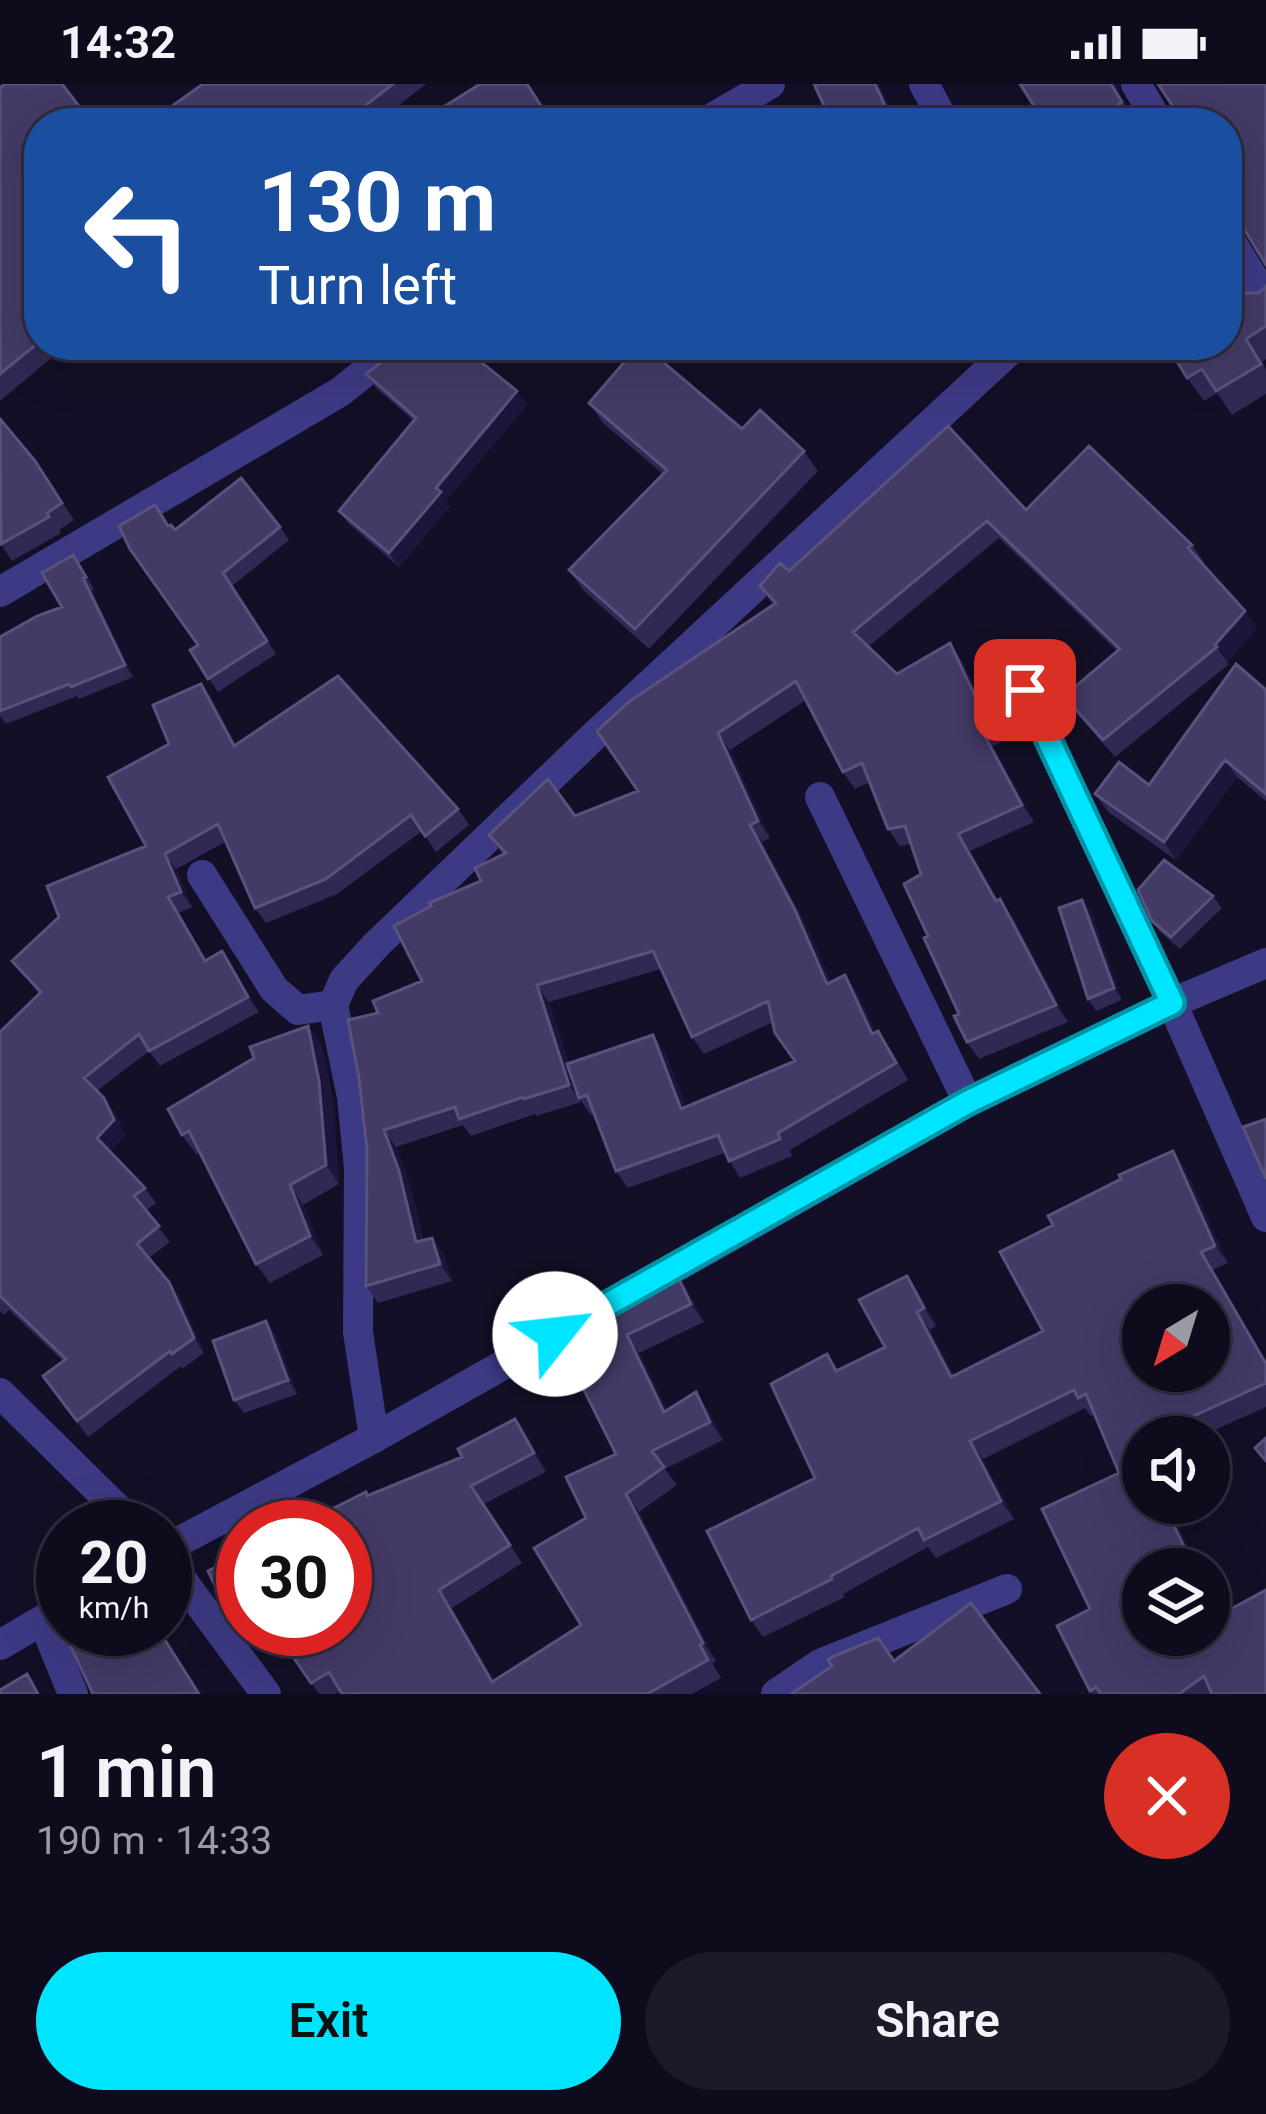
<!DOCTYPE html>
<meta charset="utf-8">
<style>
:root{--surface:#0e0b1c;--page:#1c1929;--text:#f1f3f6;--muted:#9b9ba3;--line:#2e2b3b;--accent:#00e5ff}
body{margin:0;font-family:Roboto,sans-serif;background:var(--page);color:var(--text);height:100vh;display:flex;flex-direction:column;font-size:45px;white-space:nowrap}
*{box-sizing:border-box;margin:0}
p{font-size:39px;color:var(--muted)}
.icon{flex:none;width:66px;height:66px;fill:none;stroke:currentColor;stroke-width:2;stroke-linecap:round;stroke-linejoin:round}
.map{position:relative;height:1610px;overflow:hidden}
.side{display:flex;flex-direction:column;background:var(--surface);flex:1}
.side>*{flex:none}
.top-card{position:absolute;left:24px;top:24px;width:1218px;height:252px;border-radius:48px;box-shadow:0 12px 48px #0002,0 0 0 3px var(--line);background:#1a4fa0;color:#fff;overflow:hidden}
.needle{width:78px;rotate:218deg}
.buttons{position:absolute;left:1122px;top:1200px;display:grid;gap:24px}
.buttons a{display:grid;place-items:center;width:108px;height:108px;border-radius:50%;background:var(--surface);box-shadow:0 12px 48px #0002,0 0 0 3px var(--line);font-size:60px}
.speed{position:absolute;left:36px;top:1416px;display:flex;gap:24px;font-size:60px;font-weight:700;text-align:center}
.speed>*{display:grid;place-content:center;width:156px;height:156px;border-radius:50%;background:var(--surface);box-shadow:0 12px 48px #0002,0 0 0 3px var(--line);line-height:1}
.speed small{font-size:30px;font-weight:400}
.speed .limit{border:18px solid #d22;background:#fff;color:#111}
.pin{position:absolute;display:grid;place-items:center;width:102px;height:102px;color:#fff;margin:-51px;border-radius:24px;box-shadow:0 6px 18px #0006}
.me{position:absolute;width:132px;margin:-66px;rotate:61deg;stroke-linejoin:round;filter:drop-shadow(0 0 9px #0008)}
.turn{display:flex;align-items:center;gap:42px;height:252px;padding:0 36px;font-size:54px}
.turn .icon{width:156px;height:156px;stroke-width:2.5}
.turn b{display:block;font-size:84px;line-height:102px}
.round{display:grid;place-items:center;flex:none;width:126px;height:126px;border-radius:63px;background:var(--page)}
.overview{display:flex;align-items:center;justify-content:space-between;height:204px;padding:0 36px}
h1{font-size:72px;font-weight:600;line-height:90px}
.primary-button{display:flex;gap:24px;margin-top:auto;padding:24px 36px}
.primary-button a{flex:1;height:138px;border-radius:72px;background:var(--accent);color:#111;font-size:48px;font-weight:600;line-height:138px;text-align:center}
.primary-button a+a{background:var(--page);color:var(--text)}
.status{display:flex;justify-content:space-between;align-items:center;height:84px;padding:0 60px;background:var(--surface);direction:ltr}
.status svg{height:33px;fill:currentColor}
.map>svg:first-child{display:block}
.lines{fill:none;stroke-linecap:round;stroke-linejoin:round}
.street{stroke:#3d3a85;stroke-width:30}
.wall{fill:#312854;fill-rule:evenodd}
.shaded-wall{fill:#1d163a}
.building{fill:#433a66;stroke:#5a527e;stroke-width:3;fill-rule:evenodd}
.route-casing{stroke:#0095a6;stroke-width:30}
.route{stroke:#00e5ff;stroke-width:21}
</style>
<div class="status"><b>14:32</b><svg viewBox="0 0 49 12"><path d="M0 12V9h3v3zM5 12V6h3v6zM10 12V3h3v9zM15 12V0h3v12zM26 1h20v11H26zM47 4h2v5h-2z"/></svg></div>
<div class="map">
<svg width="1266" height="1610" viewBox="0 0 1266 1610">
<rect width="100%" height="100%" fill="#130f26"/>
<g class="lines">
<!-- street -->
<path class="street" d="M924 0 945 39
M1136 0 1159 39
M704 39 770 0
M1227 151 1266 215
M0 508 340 308 399 261
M1025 606 1172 919 1266 1133
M820 713 968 1018
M202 791 274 905 298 926 333 921
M0 1309 136 1443
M374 1354 358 1248 359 1084 352 1013 333 921 344 896 377 860 595 651 1007 269 1012 261
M165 1465 374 1354 968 1018 1172 919 1266 879
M165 1473 266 1610
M43 1536 73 1610
M0 1561 63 1524
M776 1610 820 1580 1007 1505"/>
</g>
<!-- wall -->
<path class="wall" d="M203 0H426L376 39H148Z
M1266 0 1240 138 1227 132V39Z
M0 4 39 39V261H67L0 317Z
M1119 10 1136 39H1045Z
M1227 188 1242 209H1259L1266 202V275L1262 278 1266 285V310L1232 331 1217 309 1204 317 1187 294 1227 261Z
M403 261H471L472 263 468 268 527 321 446 416 450 422 399 483 349 440 339 427 414 337 376 304 366 290Z
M638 261H647L645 262 742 345 804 367 818 387 649 565 583 506 569 486 663 390 603 339 589 319Z
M35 377 74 436 59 446 61 449 12 477 1 460Z
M1026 426 1192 461 1204 478 1202 480 1257 544 1227 578 1229 580 1115 673 1076 629 1064 612 1117 567 999 454 868 563 897 590 962 576 1001 658 993 662 1034 738 970 767 998 816 1012 832 1068 938 979 975 967 958 959 930 928 852 921 790 911 760 900 762 888 745 870 698 855 705 843 688 806 616 730 666 770 754 762 758 807 843 831 898 857 908 875 948 890 964 908 996 790 1066 792 1072 740 1094 725 1069 628 1104 616 1087 594 1030 591 1031 581 1017V1018L536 1032 535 1030 471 1052 463 1041 396 1063 411 1104 423 1156 432 1154 444 1171 452 1197 378 1219 366 1202 378 929 422 897 481 797 503 771 489 751 575 732 638 707 773 521 760 502 789 487ZM661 885 692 953 704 970 773 938 795 977 686 1023 665 968 569 980 549 918Z
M169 442 175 446 280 443 289 456 232 502 276 570 218 608 190 566 198 561Z
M81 483 94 505 92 507 133 593 79 615 77 612 6 640 0 632V553L62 523Z
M201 600 212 615 236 661 458 725 469 741 436 768 422 747 337 810 266 839 255 824 225 758 176 785 192 823 179 829 206 876 222 867 259 928 160 982 149 967 97 1007 115 1029 125 1051 110 1067 145 1104 156 1119 146 1127 170 1158 149 1174 180 1214 204 1269 182 1285 181 1282 88 1353 43 1292 63 1277 9 1226 4 1231 0 1227V948L39 910 12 877 146 762 169 660Z
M1266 606V717L1237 693 1176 776 1108 728 1095 710 1149 701Z
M1213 812 1222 824 1180 865 1161 849 1152 837Z
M1082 816 1091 828 1122 916 1096 927 1088 915Z
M308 942 321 961 333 1016 339 1100 303 1121 323 1171 270 1199 256 1180 200 1068 196 1070 182 1051Z
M1173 1067 1185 1085 1228 1179 1213 1186 1266 1277V1323L1199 1353H1143V1419H1167L1198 1485H1143V1551L1209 1503 1266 1610H1092L1090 1607V1525L1119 1389 1094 1330 1091 1332 1085 1324 983 1375 1014 1435 936 1474 928 1463 843 1510 845 1513 763 1553 751 1536 815 1394 827 1270 838 1286 885 1263 920 1210 936 1242 930 1246 954 1292 1043 1247 1053 1141Z
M691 1213 704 1238 639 1269 667 1326H708L723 1356 665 1385 677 1401 639 1428 716 1577 712 1579 721 1594 692 1610H342L340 1607 335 1610H319L278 1551 255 1562 224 1520 243 1470V1545H345L366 1408 368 1412 462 1373 515 1335 528 1353 546 1388 484 1420 522 1479 452 1524 494 1597 581 1541 586 1434 616 1370 561 1260Z
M266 1237 276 1251 297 1310 244 1329 234 1316Z"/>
<!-- shaded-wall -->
<path class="shaded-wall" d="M875 0H879L898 39H893Z
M1111 0H1118L1119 10 1136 39Z
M517 307 527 321 446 416 450 422 399 483 389 469 436 404Z
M83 494 92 507 133 593 125 581Z
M1245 527 1257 544 1227 578 1215 561Z
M950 559 962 576 1001 658 989 641Z
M201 600 212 615 244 678 234 662Z
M981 645 993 662 1034 738 1022 721Z
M718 649 730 666 770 754 758 737Z
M1225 676 1237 693 1176 776 1164 758Z
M750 741 762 758 807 843 839 917 827 900Z
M958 750 970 767 1008 834 996 817Z
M165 770 176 785 192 823 181 808Z
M1000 815 1012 832 1068 938 1056 921Z
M1082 816 1091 828 1122 916 1114 904Z
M222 867 233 883 259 928 248 913Z
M845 891 857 908 884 967 872 950Z
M537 901 549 918 581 1018 569 1001Z
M308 942 321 961 333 1016 339 1100 326 1081Z
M653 951 665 968 693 1042 681 1025Z
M104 1014 115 1029 125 1051 108 1069 97 1054Z
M384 1046 396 1063 411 1104 427 1175 416 1158Z
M1173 1067 1185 1085 1228 1179 1215 1162Z
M290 1101 303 1121 323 1171 310 1152Z
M432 1154 444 1171 452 1197 440 1180Z
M1201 1168 1213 1186 1266 1277V1280Z
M907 1192 920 1210 936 1242 924 1224Z
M679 1195 691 1213 704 1238 691 1220Z
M169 1198 180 1214 204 1269 194 1254Z
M917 1228 930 1246 963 1311 951 1293Z
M266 1237 276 1251 297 1310 288 1296Z
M627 1251 639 1269 677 1346 664 1328Z
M696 1308 708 1326 723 1356 710 1338Z
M515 1335 528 1353 546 1388 534 1369Z
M970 1357 983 1375 1014 1435 1001 1417Z
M626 1410 639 1428 716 1577 703 1559Z
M1163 1419H1167L1198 1485H1196L1191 1477Z
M1209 1503 1233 1549 1220 1531 1209 1510Z
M439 1506 452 1524 501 1610 492 1598Z"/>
<!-- building -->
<path class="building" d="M5 0H62L92 39H39V258L0 290V4Z
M203 0H393L343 39H148Z
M480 0H527L552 39H418Z
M814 0H875L893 39H832Z
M1020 0H1111L1122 18 1103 31 1108 39H1045Z
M1158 0H1266V181L1227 117V39H1184Z
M1227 192 1234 203 1242 209H1259L1266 202V242L1246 255 1261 280 1216 307 1202 285 1187 294 1167 261H1227Z
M460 261 517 307 436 404 441 408 389 469 339 427 416 334 366 290 403 261Z
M639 261H643L742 345 760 326 804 367 635 545 569 486 667 386 589 319Z
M0 335 35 377 62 419 47 429 49 433 1 460Z
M948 342 1026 426 1089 362 1192 461 1188 464 1245 527 1215 561 1217 563 1103 656 1064 612 1120 565 987 437 853 548 897 590 950 559 989 641 981 645 1022 721 958 750 996 817 1000 815 1056 921 967 958 954 932 959 930 924 854 928 852 904 800 921 790 905 742 888 745 862 679 843 688 796 597 718 649 758 737 750 741 795 826 827 900 845 891 872 950 878 947 896 979 778 1049 780 1055 729 1077 718 1051 616 1087 587 1011 579 1014 567 980 653 951 681 1025 795 977 775 949 768 917 692 953 653 867 537 901 569 1001 524 1015 523 1013 459 1035 455 1023 384 1046 399 1087 416 1158 432 1154 440 1180 366 1202 367 1065 359 994 348 936 378 929 373 917 422 897 394 842 431 822 429 819 481 797 475 784 506 769 489 751 548 695 575 732 638 707 597 647 630 617 776 519 760 502 780 479 789 487Z
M241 394 280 443 223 489 267 557 208 595 190 566 198 561 130 465 119 442 155 421 168 442 171 441 175 446Z
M73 471 86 493 83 494 125 581 71 603 69 600 0 627V553L37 532 62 523 42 489Z
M1236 580 1266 606V710L1225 676 1164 758 1095 710 1119 678 1149 701Z
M338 592 458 725 425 752 411 731 326 795 255 824 218 740 165 770 181 808 168 813 205 877 222 867 248 913 149 967 139 950 84 994 104 1014 114 1036 97 1054 145 1104 134 1112 159 1142 137 1160 169 1198 194 1254 172 1270 170 1267 77 1337 43 1292 66 1275 0 1212V948L41 908 12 877 59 833 47 802 146 762 108 693 169 660 153 621 201 600 234 662Z
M1164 776 1213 812 1171 853 1152 837 1138 806Z
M1082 816 1114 904 1088 915 1059 824Z
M308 942 319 997 326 1081 290 1101 310 1152 256 1180 189 1047 182 1051 168 1025 254 974 250 963Z
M1266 1035V1095L1243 1043Z
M1173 1067 1215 1162 1201 1168 1266 1280V1299L1147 1353H1143V1355L1134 1359 1143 1378V1419H1163L1191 1477 1181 1485H1143V1551H1209V1510L1220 1531 1266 1506V1610H1212L1204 1592 1179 1610H1101L1096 1603 1090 1607 1057 1542 1090 1525 1042 1425 1119 1389 1086 1310 1078 1314 1074 1306 970 1357 1001 1417 924 1456 918 1444 831 1492 832 1495 751 1536 707 1447 815 1394 771 1300 827 1270 836 1287 885 1263 859 1216 907 1192 924 1224 917 1228 951 1293 1043 1247 1000 1168 1053 1141 1048 1132 1121 1095 1119 1091ZM1143 1221H1209V1287H1143Z
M679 1195 691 1220 627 1251 664 1328 696 1308 710 1338 652 1367 664 1383 626 1410 703 1559 700 1561 708 1576 647 1610H342L329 1588 311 1599 274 1545H345V1443H296L366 1408 367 1412 462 1373 458 1365 515 1335 534 1369 471 1402 510 1461 439 1506 492 1598 581 1541 534 1464 586 1434 566 1393 616 1370 561 1260 585 1246 582 1240Z
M266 1237 288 1296 234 1316 213 1257Z
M1266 1354V1377L1255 1364Z
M243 1470V1544H242L224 1520 208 1487Z
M971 1519 1040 1610H791L832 1582 828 1576 834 1572 878 1554 894 1577Z
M63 1541V1545H158L199 1610H93L61 1542Z
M27 1590 38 1610H0V1606Z"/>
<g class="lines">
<!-- route casing -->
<g class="route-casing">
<path id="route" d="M555 1250 968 1018 1172 919 1025 606"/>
</g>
<!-- route -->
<use href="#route" class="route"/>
</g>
</svg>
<div class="buttons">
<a><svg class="needle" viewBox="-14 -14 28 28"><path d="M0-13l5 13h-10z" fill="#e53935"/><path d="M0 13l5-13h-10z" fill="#9b9ba3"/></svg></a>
<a><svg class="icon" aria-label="sound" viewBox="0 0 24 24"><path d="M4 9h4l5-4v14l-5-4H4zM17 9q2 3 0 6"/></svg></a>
<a><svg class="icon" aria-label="layers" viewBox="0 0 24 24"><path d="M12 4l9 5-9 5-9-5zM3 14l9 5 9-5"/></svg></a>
</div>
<div class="speed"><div>20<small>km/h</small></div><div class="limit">30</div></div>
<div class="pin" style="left:1025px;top:606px;background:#d93025"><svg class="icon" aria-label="arrive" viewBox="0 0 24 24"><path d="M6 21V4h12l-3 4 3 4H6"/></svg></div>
<svg class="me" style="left:555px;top:1250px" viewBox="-20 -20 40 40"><circle r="19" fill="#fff"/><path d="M0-13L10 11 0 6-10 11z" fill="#00e5ff"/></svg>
<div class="top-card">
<div class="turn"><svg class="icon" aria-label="left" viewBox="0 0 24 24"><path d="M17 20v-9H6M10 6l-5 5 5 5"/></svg><div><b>130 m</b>Turn left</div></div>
</div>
</div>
<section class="side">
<div class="overview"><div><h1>1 min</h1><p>190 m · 14:33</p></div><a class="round" style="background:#d93025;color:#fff"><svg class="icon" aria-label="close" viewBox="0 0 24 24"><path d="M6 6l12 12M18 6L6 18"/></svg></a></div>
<div class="primary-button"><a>Exit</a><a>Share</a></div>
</section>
